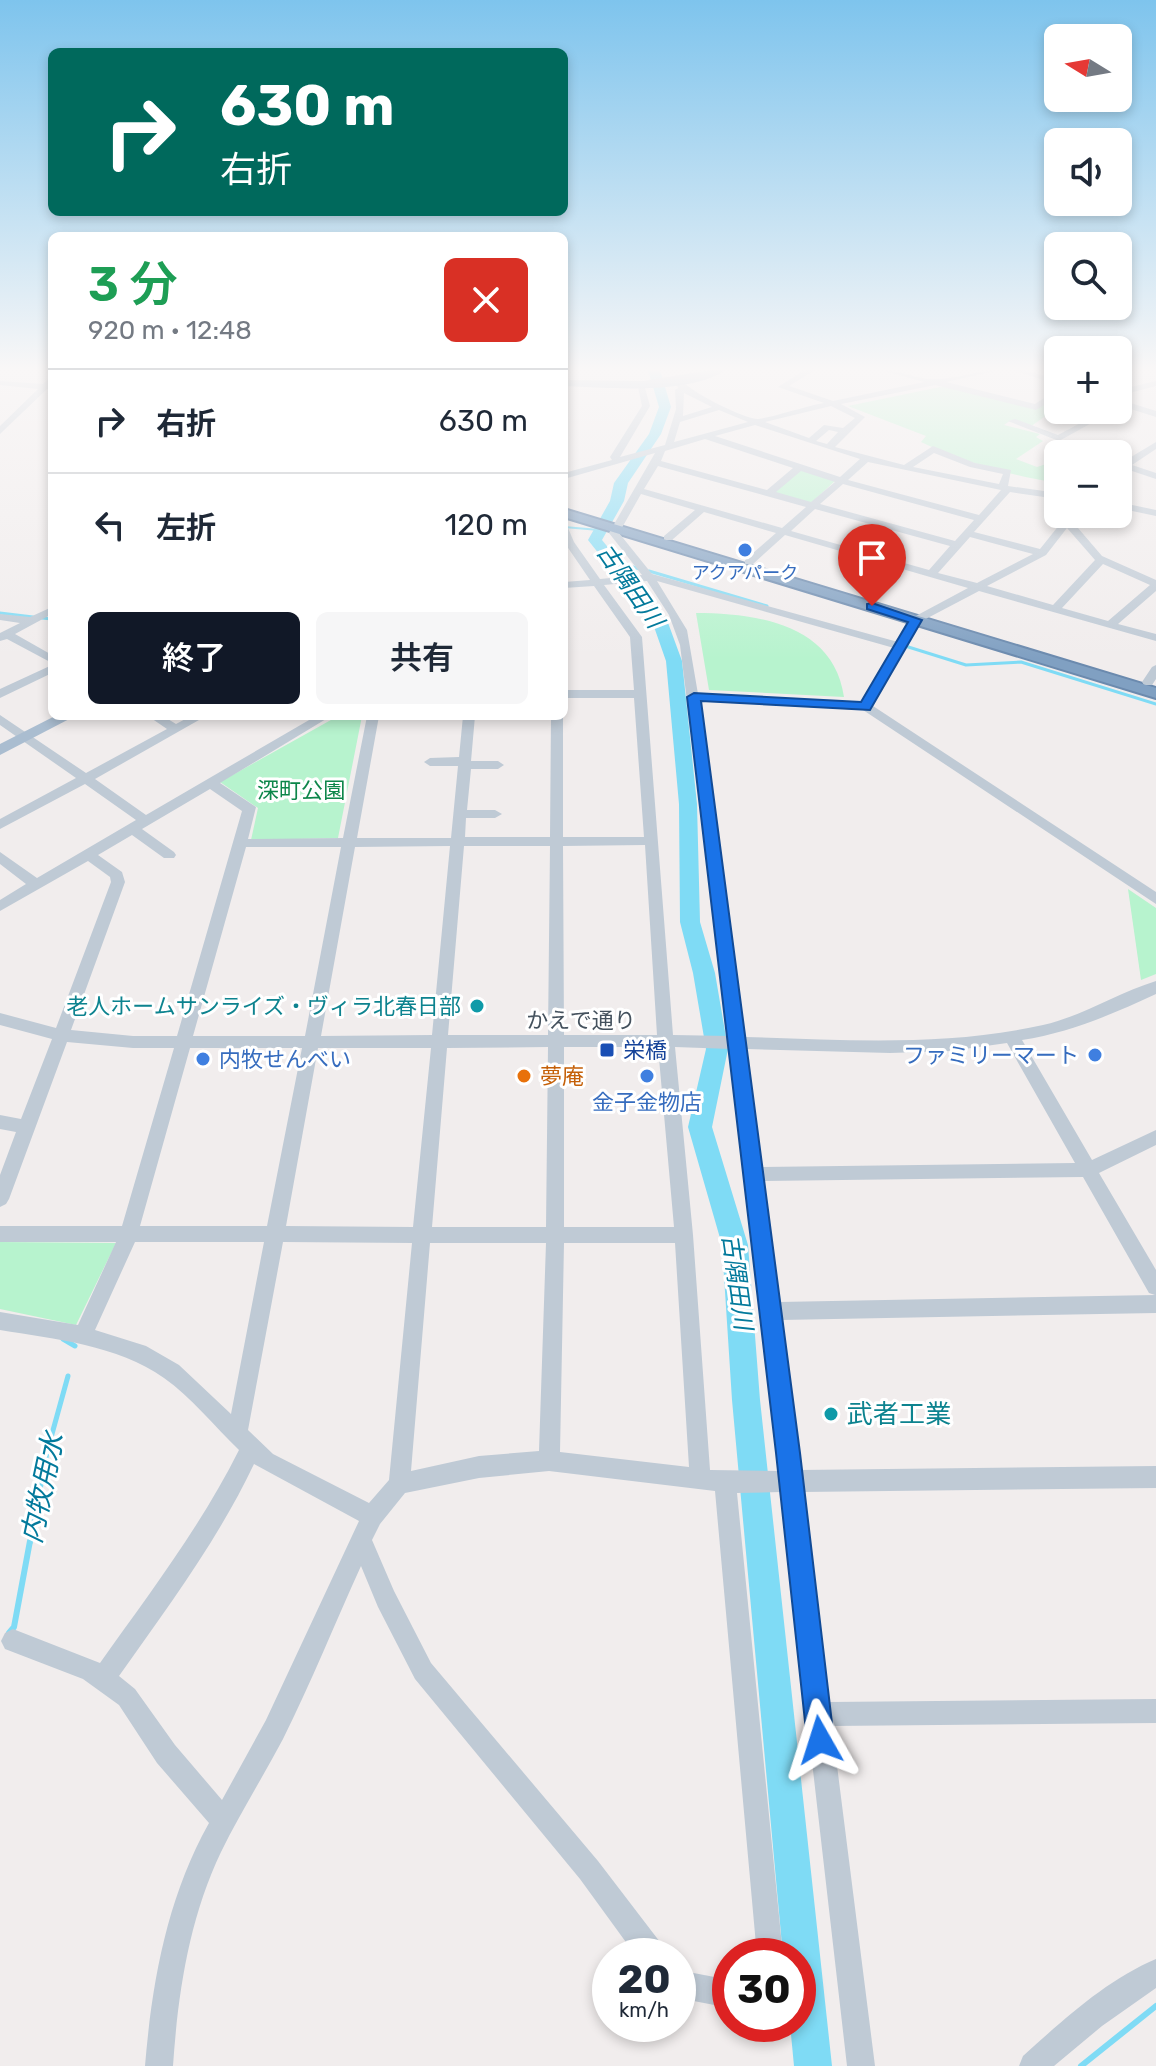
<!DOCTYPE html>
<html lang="ja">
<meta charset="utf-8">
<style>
:root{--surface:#fff;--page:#f6f6f7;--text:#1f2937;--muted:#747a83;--line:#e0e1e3;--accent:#111827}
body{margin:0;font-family:Rubik,"Noto Sans JP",sans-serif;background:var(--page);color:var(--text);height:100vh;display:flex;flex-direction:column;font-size:30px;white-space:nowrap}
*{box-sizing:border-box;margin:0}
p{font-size:26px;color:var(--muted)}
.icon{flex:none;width:44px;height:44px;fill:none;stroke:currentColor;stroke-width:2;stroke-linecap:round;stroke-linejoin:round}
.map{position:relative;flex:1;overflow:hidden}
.drawer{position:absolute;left:48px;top:232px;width:520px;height:488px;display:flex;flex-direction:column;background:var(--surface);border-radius:12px;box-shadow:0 4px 12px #0003}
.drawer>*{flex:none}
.top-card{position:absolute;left:48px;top:48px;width:520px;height:168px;border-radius:12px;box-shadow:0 4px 12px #0003;background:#00695c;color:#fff;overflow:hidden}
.needle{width:52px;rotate:281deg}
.fabs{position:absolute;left:1044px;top:24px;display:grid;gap:16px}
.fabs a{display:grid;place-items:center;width:88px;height:88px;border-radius:12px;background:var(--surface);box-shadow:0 4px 12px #0003;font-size:40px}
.speed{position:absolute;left:592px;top:1938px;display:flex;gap:16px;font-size:40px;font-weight:700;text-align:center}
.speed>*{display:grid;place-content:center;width:104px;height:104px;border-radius:50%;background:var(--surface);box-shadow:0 4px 12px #0003;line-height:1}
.speed small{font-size:20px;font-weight:400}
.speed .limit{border:12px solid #d22;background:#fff;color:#111}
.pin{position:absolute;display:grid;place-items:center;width:68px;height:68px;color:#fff;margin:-82px -34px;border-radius:50% 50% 50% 0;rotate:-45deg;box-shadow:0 0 8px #0007}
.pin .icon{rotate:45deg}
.me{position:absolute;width:88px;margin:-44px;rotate:354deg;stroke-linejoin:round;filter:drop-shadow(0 0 6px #0008)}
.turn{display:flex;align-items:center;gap:28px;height:168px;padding:0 40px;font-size:36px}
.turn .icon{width:104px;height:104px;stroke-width:2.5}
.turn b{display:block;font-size:56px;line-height:68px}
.round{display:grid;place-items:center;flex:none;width:84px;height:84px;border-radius:12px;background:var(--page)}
.headline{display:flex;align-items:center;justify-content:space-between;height:136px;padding:0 40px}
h1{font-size:48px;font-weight:600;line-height:60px;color:#1e9e55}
.button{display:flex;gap:16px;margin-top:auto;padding:16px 40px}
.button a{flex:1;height:92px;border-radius:12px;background:var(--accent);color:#fff;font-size:32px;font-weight:600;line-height:92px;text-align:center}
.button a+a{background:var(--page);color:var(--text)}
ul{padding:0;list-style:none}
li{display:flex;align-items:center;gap:24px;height:104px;padding:0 40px;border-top:2px solid var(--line)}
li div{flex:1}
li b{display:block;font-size:30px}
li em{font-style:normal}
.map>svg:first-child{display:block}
.green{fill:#b7f3ce}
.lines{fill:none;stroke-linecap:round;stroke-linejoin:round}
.stream-far3{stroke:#7fdbf5;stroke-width:2}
.stream-far2{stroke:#7fdbf5;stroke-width:3}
.stream-far1{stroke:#7fdbf5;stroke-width:5}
.stream{stroke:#7fdbf5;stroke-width:6}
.river{fill:#7fdbf5;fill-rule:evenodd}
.highway-casing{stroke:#6b8aae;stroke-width:4}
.minor{fill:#bfcad5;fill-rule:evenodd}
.major{fill:#aabdd0;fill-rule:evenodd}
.highway{fill:#80a0c2;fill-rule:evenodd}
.route{fill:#1a73e8;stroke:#114b97;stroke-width:2}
.shop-dot{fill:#3f7fe0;stroke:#fff;stroke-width:3}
.culture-dot{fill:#0f9aa8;stroke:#fff;stroke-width:3}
.transit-dot{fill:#1a4fb4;stroke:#fff;stroke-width:3}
.food-dot{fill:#e8710a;stroke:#fff;stroke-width:3}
.labels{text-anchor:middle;stroke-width:6;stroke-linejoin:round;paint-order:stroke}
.far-shop-label{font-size:18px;fill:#366cbe;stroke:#fff}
.park-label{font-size:22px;fill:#0d864a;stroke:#fff}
.culture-label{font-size:22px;fill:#0d838f;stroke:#fff;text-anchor:end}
.street-label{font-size:22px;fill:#44515d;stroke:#fff}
.transit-label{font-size:22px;fill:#164399;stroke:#fff;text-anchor:start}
.shop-label{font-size:22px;fill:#366cbe;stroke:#fff;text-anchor:end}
.food-label{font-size:22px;fill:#c56008;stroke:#fff;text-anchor:start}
.water-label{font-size:24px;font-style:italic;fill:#037a9c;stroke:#fff}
.near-culture-label{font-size:26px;fill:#0d838f;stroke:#fff;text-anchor:start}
.near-water-label{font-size:28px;font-style:italic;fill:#037a9c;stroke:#fff}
</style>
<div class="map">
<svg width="1156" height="2066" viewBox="0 0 1156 2066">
<rect width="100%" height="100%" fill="#f1eded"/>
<!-- green -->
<path class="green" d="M945 386 1038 408 1058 397V407L1030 427 1011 420 1004 425 1040 434 1036 437 1043 441 1016 459 1037 467 1058 460V483C1012 476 963 462 921 442L926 436 848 406Z
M800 470 835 481 810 504 772 494Z
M696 613C756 613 834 624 844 697L709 690Z
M338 716H362L338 838 251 840 258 808 220 782Z
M1128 889 1156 908V974L1141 980Z
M0 1242 116 1243 76 1325 0 1309Z"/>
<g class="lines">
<!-- stream-far3 -->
<path class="stream-far3" d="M564 527 599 530
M615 562 626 565"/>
<!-- stream-far2 -->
<path class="stream-far2" d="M619 563 640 569
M649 571 767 606
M0 613 33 617
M42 618 52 619
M902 645 966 665 1021 662 1156 704"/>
<!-- stream-far1 -->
<path class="stream-far1" d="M63 1339 75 1346
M30 1543 47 1452 68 1376"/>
<!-- stream -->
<path class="stream" d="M9 1633 14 1627 30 1541
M1081 2066 1156 2006"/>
<!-- river -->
<path class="river" d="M648 370H660L671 407 661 434 628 483 624 501 602 540 667 620 682 661 697 804 700 922 715 973 728 1049 712 1127 748 1245 760 1400 832 2066H794L790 2024H798V1956H783L732 1400 722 1245 688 1127 706 1049 693 973 680 922 679 804 666 661 652 621 588 540 610 501 614 483 649 434 659 407Z"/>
<!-- highway casing -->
<g class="highway-casing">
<path id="highway" d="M564 509 1156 688V698L564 517Z"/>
</g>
<!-- minor -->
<path class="minor" d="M805 370H815L789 386 833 401 924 382 881 370C900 370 918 380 937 379 958 379 978 370 999 370L946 382 1035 404 1058 389V396L1036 410 935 385 841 404 865 417 835 447 904 465 933 446 975 463 1011 470 1008 486 1058 493V499L1010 492 974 532 1040 549 1068 514H1078L1072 521 1102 556 1156 580V591L1118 624 1156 634V641L979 591 920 622 873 706 1156 892V904L863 710 699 701 745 1037C845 1040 945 1047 1043 1025 1083 1016 1117 993 1156 981V994C1113 1014 1069 1033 1022 1040L1092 1160 1156 1130V1145L1099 1173 1156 1270V1313L781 1320 800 1470 1156 1466V1488L803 1492 829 1702 1156 1699V1723L832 1726 875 2066H847L781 1492 737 1493 783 1956H757L715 1491 549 1471 479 1478 405 1493 380 1524 372 1540 394 1591 431 1663 598 1861 663 1946 666 1956H636L580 1879 415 1679 378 1607 361 1566C335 1623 311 1683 283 1739 263 1777 240 1813 221 1852 189 1919 178 1993 173 2066H145C152 1982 167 1898 209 1823L157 1763 119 1705 83 1679 5 1649 1 1641 5 1633 13 1629 100 1663C149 1594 201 1526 239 1450 215 1427 191 1397 164 1378 117 1345 55 1339 0 1330V1312L78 1325 116 1242H0V1226H122L174 1048H133L67 1042 9 1199 6 1204 0 1207V1175L16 1132 0 1129V1115L21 1119 52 1039 0 1025V1013L56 1028 111 882 110 877 88 861 0 911V900L26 884 0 864V852L37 878 136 820 85 784 0 829V819L76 778 0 725V715L86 773 167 729 148 716H163L176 724 191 716H206L95 779 146 815 316 716H331L220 783 256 807 248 839 343 838 367 716H379L357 838H451L458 766H430L424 762 430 758 459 757 463 716H475L471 761H498L504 765 498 769H471L467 810H495L502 814 495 818H466L465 837H550L551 716H563V837H644L634 698H564V690H634L630 637 594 586 564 588V582L590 580 564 542V527L568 528 574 542 600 579 642 575 609 533 655 453 564 479V473L612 460 610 457 642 406 637 382 644 384 650 406 620 457 665 445 676 409 675 390 678 388 674 379H680C689 391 742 418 757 419 767 419 810 405 824 403L778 387ZM684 393 712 407 683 416ZM831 406 855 418 843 428 824 425 809 438 765 422ZM719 410 748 422 674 442 680 422ZM755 425 860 459 840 477 715 436ZM829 430 838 432 827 444 816 441ZM705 439 793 468 767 490 661 461 665 451ZM934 453 970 467 1003 474 999 484 913 467ZM868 462 1001 490 979 515 848 480ZM658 466 806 507 782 528 644 489ZM801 471 835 482 811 502 776 492ZM843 484 974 520 955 541 820 504ZM641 494 695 510 664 536V540H672L704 512 776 533 745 560V564H753L785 535 968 588 912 618 898 642 652 574 619 533ZM815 509 950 546 929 570 791 531ZM1067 528 1095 560 1053 605 987 586 1046 555ZM970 537 1033 554 977 583 938 573ZM1103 564 1150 585 1108 621 1062 608ZM647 581 669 615 680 645 729 1036 673 1035 642 637 604 585ZM657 581 894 648 862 703 698 694 687 630ZM210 789 242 811 177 1036H133L71 1030 125 882 122 872 98 855 132 835 164 858H174L176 855 174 852 142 829ZM645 845 657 1035H564L563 846ZM450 846 432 1035 321 1036 355 847ZM464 846H550L548 1035H448ZM246 847H341L305 1036H193ZM1007 1043 1075 1163 762 1167 747 1049 890 1053 950 1051ZM548 1047 546 1227H432L447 1048ZM564 1047H658L674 1227H564ZM675 1047 731 1049 779 1471 710 1470 693 1235ZM190 1048H302L267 1226H140ZM318 1048H431L413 1227 286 1226ZM1083 1177 1149 1293 1155 1295 779 1302 764 1181ZM135 1242H264L231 1414 179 1365 146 1346 95 1330ZM283 1242 412 1243 389 1480 369 1503 273 1454 248 1430ZM430 1243H546L539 1451 479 1456 411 1471ZM564 1243H675L689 1467 560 1452ZM254 1464 359 1521 266 1720 222 1800 175 1745 135 1689 119 1676C167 1608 218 1540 254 1464Z
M1013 370H1025L1058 380V385Z
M49 378H52V389H47L0 434V426L38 389 0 385V381L43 384Z
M1156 381V386L1118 396V390Z
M1118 399 1156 411V417L1118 405Z
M1105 410H1115L1059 441 1008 421 1015 419 1058 435Z
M1156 442V449L1132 465 1156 473V479L1126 469 1118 473 1121 463Z
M1077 447 1091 452 1093 454 1074 452V448Z
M1118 502 1156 510V516L1118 508Z
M52 607V614L15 634 52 655V663L7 639 0 641V633L20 623 0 620V614L30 617Z
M52 665V673L0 698V689Z
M1156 665V679L1152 685H1144L1142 682 1152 667Z
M1156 1959V1988L1102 2026 1054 2066H1019L1023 2056C1062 2021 1106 1980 1156 1959Z
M678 1970 730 1980V2008L678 1998Z"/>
<!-- major -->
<path class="major" d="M711 370H726C688 395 609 388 564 386V380L643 381Z
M55 716H75L0 755V744Z"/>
<!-- highway -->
<use href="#highway" class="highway"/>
</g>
<!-- sky -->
<linearGradient id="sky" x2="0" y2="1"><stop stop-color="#7ec4ed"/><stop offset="0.56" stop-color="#f9f7f7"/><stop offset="1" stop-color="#f9f7f7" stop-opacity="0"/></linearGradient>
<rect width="1156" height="659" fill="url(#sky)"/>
<!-- route -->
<path class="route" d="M872 603 922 620 870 710 701 701 800 1453 834 1740 830 1750 820 1754 811 1750 807 1740 776 1453 687 697 694 693 861 702 908 622 867 609V604Z"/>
<!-- markers -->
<g class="shop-dot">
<circle cx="745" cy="550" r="8"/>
<circle cx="1095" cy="1055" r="8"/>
<circle cx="203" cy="1059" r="8"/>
<circle cx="647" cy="1076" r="8"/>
</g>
<g class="culture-dot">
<circle cx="477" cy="1006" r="8"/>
<circle cx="831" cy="1414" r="8"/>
</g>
<rect class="transit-dot" x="599" y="1042" width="16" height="16" rx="4"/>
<circle class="food-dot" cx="524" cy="1076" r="8"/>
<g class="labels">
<!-- far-shop labels -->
<g class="far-shop-label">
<text x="745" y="579">アクアパーク</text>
</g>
<!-- park labels -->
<g class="park-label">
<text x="301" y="798">深町公園</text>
</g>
<!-- culture labels -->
<g class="culture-label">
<text x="461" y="1014">老人ホームサンライズ・ヴィラ北春日部</text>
</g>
<!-- street labels -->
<g class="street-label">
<text x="581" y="1028">かえで通り</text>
</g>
<!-- transit labels -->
<g class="transit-label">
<text x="623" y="1058">栄橋</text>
</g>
<!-- shop labels -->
<g class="shop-label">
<text x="1079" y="1063">ファミリーマート</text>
<text x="219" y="1067" text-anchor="start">内牧せんべい</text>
<text x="647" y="1110" text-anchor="middle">金子金物店</text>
</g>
<!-- food labels -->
<g class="food-label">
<text x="540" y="1084">夢庵</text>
</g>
<!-- water labels -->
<g class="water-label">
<text transform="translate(630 586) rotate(55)" y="8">古隅田川</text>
<text transform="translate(737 1282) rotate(82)" y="8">古隅田川</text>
</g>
<!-- near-culture labels -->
<g class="near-culture-label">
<text x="847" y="1423">武者工業</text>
</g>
<!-- near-water labels -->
<g class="near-water-label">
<text transform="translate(42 1488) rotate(-78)" y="10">内牧用水</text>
</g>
</g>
</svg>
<div class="fabs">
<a><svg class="needle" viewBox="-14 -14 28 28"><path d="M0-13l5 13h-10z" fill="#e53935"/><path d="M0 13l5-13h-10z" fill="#747a83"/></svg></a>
<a><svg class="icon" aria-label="sound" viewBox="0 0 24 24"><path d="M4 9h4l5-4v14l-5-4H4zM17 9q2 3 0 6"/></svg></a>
<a><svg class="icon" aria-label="search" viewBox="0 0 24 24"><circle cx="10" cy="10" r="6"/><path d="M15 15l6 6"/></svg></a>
<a>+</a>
<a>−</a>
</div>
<div class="speed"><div>20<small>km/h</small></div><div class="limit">30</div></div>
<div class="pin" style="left:872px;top:606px;background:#d93025"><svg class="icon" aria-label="arrive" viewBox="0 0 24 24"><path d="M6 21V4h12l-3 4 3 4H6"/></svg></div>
<svg class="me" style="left:820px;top:1740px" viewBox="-20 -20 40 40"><path d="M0-17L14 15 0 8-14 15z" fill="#1a73e8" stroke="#fff" stroke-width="4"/></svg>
<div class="top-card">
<div class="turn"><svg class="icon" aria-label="right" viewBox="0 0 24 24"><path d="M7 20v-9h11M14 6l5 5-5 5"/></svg><div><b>630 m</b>右折</div></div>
</div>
<section class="drawer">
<div class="headline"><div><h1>3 分</h1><p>920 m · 12:48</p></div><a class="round" style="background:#d93025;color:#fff"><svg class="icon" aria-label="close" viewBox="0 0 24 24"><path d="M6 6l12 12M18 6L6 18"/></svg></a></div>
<ul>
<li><svg class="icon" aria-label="right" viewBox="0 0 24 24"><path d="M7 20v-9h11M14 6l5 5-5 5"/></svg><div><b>右折</b></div><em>630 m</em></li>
<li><svg class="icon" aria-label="left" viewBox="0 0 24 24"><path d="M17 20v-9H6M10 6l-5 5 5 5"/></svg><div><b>左折</b></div><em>120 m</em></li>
</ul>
<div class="button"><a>終了</a><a>共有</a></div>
</section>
</div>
